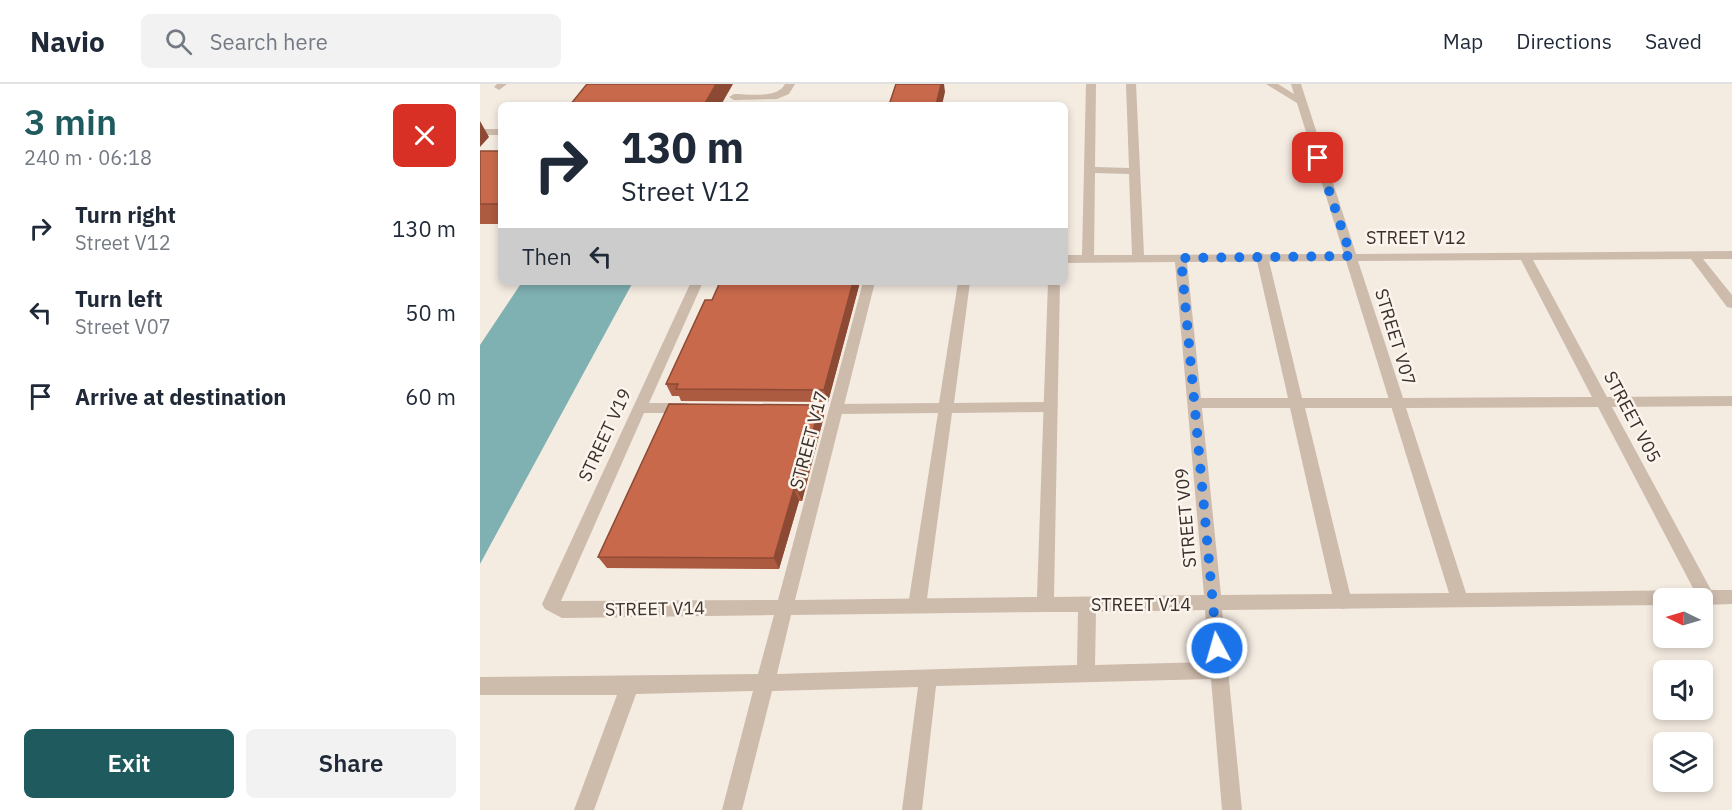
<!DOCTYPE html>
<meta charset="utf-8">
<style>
:root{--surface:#fff;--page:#f2f2f3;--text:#1f2937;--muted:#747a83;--line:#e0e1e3;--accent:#1f5a5e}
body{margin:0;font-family:"IBM Plex Sans",sans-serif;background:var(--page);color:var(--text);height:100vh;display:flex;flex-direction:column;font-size:22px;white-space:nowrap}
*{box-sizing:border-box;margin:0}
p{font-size:20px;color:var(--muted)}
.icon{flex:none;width:33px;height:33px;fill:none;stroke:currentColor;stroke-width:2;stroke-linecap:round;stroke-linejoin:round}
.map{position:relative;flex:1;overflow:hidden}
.drawer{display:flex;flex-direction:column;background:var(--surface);width:480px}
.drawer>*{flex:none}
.banner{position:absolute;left:18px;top:18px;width:570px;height:183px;border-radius:9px;box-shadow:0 3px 9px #0003;background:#fff;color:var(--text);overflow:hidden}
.needle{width:39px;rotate:275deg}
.fabs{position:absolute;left:1173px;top:504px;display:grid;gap:12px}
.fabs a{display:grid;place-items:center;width:60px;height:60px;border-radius:9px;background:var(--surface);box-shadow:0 3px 9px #0003;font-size:30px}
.pin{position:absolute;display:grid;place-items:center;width:51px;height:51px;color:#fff;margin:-26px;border-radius:12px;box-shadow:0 3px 9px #0006}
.me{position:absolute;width:66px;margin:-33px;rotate:354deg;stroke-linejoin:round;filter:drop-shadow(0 0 4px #0008)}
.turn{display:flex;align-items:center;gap:21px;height:126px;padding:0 24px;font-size:27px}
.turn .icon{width:78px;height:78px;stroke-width:2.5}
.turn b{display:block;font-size:42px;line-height:51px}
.then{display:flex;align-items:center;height:57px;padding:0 24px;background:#0003;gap:12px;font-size:22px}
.round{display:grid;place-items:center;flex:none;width:63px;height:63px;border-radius:9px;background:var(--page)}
.overview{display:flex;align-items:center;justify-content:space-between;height:102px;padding:0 24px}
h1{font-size:36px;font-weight:600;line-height:45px;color:var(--accent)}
.button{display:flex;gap:12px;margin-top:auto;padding:12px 24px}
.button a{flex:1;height:69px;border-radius:9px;background:var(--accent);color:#fff;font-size:24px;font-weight:600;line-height:69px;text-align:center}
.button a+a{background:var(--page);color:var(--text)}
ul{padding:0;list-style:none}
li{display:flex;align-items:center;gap:18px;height:84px;padding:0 24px}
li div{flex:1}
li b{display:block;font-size:22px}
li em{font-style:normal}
header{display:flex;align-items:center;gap:36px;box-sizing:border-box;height:84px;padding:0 30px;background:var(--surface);border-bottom:2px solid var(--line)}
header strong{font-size:28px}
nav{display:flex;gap:33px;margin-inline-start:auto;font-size:21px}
.search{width:420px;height:54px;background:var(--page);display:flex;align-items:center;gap:15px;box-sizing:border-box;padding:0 21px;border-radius:9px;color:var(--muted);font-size:22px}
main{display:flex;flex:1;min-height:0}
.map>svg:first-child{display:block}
.water{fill:#7fb0b2}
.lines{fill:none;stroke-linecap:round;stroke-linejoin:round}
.lane{fill:#cdbbac;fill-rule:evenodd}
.street{fill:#cdbbac;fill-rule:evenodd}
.wall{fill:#ac5a40}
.shaded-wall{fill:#8c4a34}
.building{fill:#c8694b;stroke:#8c4a34;stroke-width:1.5}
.route{stroke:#1a73e8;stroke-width:10;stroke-dasharray:0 18}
.labels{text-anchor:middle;stroke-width:5;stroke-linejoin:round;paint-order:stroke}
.street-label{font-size:18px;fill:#3b302b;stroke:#fbf5ee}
</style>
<header>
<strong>Navio</strong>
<div class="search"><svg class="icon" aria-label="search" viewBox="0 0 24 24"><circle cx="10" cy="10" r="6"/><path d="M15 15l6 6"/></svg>Search here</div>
<nav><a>Map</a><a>Directions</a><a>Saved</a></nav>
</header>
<main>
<section class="drawer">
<div class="overview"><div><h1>3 min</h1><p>240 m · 06:18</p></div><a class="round" style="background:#d93025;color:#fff"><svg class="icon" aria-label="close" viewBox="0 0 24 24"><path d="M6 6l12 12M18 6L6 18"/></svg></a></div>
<ul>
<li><svg class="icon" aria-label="right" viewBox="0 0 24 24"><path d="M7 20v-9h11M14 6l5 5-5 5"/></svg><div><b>Turn right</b><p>Street V12</p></div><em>130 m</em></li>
<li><svg class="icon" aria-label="left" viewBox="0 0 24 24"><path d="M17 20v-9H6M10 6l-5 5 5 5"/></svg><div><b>Turn left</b><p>Street V07</p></div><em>50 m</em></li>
<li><svg class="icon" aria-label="arrive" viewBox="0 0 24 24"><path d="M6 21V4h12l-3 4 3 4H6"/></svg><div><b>Arrive at destination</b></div><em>60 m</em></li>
</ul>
<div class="button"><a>Exit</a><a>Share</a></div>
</section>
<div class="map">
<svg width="1252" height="726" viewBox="0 0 1252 726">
<rect width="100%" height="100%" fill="#f4ebe1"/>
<!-- water -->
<path class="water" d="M42 198H153L0 480V261Z"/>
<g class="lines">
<!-- lane -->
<path class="lane" d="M17 0H27L19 6 14 3Z
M305 0H315L309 10 297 15 254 16 249 13 254 10C269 10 298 15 305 0Z
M0 45H21V51H0Z
M782 169 788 173 822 314H916L923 319 916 324H825L872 518 869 523 863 525 857 523 854 518 810 324H715L708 319 715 314H808L776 173Z
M478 198H490L474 319 571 318 578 323 571 328 472 329 446 522 443 527 437 529 431 527 428 522 458 329 358 330 351 325 358 320 459 319Z"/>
<!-- street -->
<path class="street" d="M606 0H616L615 83 649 84 646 0H656L664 171 864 170 817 19 786 0H798L814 10 811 0H821L876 170 1252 167V175H1223L1252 211V224L1247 223 1211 175 1053 176 1127 313 1252 312V322L1132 323 1231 506H1252V520L1222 521V514H1184V521L742 526 762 726H742L731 595 456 602 442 726H422L438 603 292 607 262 726H242L273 607 156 610 114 726H94L137 611H0V593L278 590 294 531 82 534 65 525 62 520 211 198H223L169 319H207L214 324 207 329H164L81 517 298 516 383 198H395L315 516 557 513 568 198H580L574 513 724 511 695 178 585 179V171H602ZM615 89 649 90 652 171H614ZM1041 176 1112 313 923 314 878 177ZM866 177 969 509 741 511 707 178ZM1118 323 1214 506 986 509 926 324ZM725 526 729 578 615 581 616 528ZM566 528H598L597 581 297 590 311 531Z"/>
</g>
<!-- wall -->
<path class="wall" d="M0 67H21V140H0Z
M380 198 348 318 201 317 199 312H192L186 300 232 216Z
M340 321 344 332 322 417H319L299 485 127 484 118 473Z"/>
<!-- shaded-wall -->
<path class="shaded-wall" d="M236 0H253L241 21H224Z
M461 0H464L465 8 462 21H456Z
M0 37 9 53 0 63Z
M373 198H380L348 318 344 306Z
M340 321 344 332 322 417 317 406Z
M314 405 319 417 299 485 294 474Z"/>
<!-- building -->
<path class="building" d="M107 0H236L224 21H90Z
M416 0H461L456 21H409Z
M0 67H21V120H0Z
M240 198H373L344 306 196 305 198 300H186L225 216H232Z
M189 320 340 321 317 406 314 405 294 474 118 473Z"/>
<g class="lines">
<!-- route -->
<path class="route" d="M737 564 701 174 871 172 838 74"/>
</g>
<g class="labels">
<!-- street labels -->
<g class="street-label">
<text x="936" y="160">STREET V12</text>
<text transform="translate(915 253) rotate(73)" y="6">STREET V07</text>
<text transform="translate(1152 333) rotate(62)" y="6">STREET V05</text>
<text transform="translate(125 351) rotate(-65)" y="6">STREET V19</text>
<text transform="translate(329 356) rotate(-75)" y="6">STREET V17</text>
<text transform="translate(706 434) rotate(-95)" y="6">STREET V09</text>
<text x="661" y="527">STREET V14</text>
<text transform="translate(175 525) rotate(-1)" y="6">STREET V14</text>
</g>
</g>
</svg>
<div class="fabs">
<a><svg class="needle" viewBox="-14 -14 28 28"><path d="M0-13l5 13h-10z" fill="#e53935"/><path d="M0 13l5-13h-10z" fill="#747a83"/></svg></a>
<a><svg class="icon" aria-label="sound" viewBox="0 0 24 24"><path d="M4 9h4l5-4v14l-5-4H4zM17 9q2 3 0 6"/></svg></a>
<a><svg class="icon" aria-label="layers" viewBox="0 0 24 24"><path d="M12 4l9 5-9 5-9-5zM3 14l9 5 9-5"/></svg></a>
</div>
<div class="pin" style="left:838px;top:74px;background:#d93025"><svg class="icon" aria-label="arrive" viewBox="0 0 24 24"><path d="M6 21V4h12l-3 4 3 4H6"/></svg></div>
<svg class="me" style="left:737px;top:564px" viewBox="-20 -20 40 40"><circle r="17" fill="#1a73e8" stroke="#fff" stroke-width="3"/><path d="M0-11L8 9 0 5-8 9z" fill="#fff"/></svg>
<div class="banner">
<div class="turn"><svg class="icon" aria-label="right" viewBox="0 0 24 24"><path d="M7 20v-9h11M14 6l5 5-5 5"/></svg><div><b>130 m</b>Street V12</div></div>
<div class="then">Then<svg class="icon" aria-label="left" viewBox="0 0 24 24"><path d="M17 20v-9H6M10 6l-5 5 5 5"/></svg></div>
</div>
</div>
</main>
